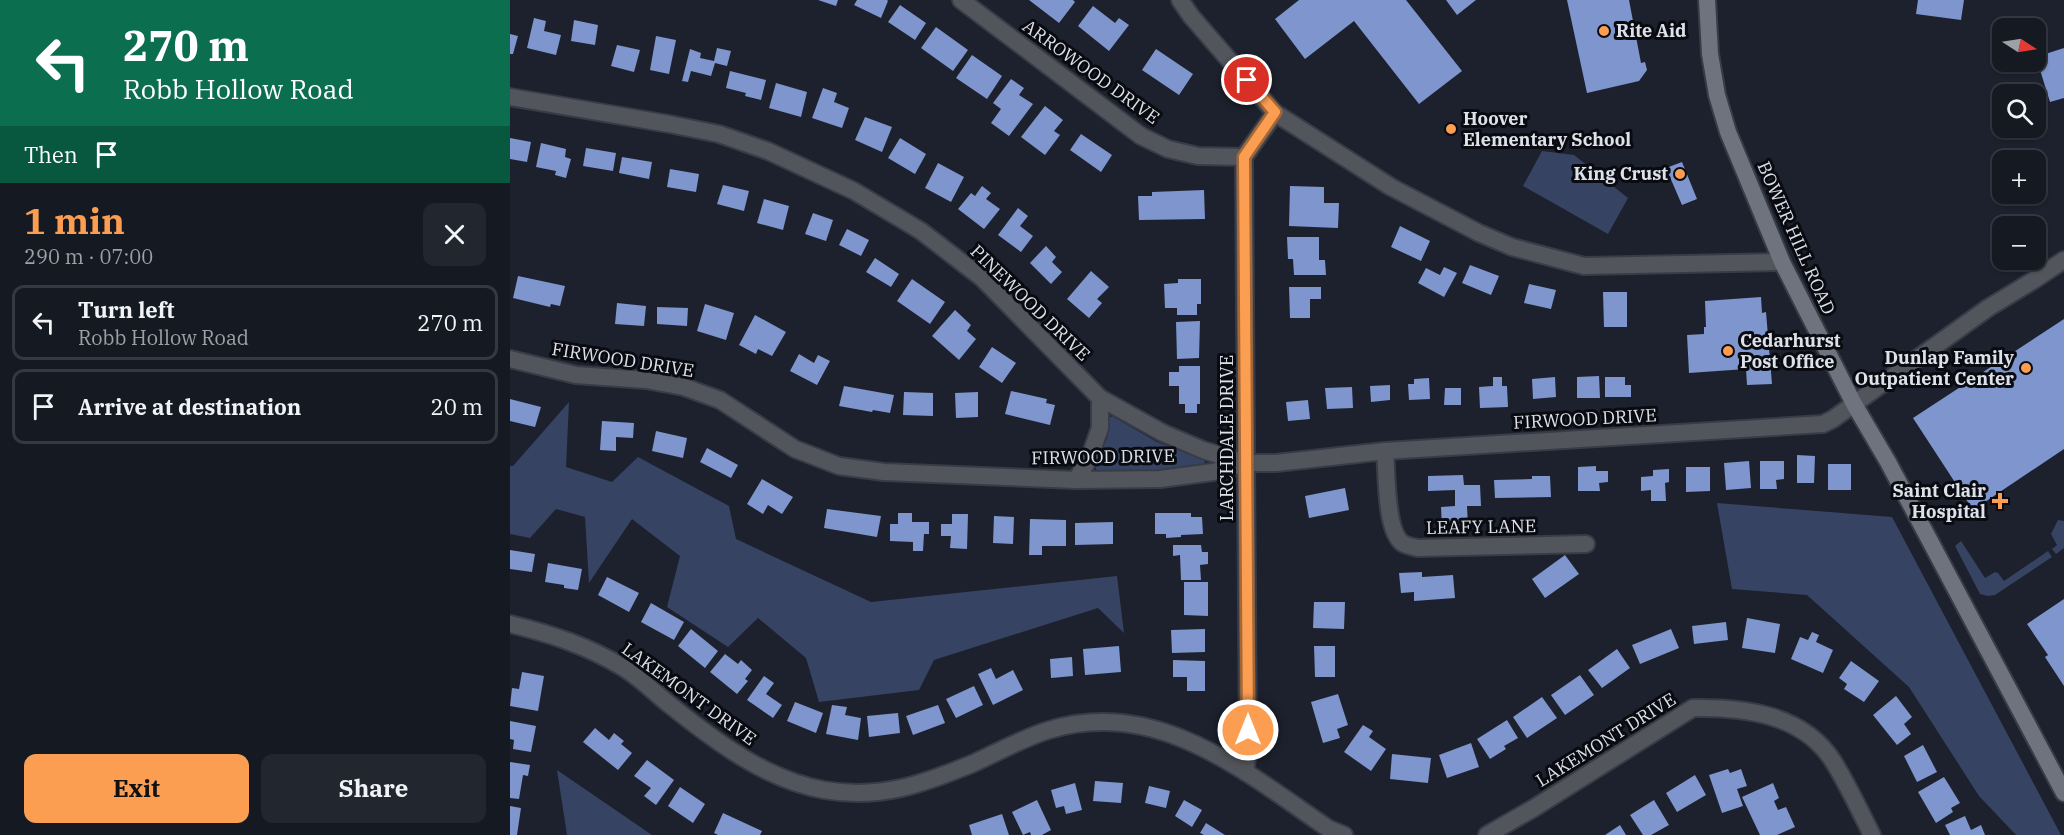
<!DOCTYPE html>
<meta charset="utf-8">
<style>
:root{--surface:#151922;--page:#22262f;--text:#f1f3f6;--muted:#9da0a5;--line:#343840;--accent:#fc9e52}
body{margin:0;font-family:"IBM Plex Serif",serif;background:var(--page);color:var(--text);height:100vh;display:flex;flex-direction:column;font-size:22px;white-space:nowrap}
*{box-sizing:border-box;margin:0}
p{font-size:20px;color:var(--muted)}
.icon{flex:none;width:33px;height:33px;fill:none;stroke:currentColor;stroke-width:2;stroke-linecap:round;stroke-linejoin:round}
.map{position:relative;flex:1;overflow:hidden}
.panel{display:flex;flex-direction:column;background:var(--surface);width:510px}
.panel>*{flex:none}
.guide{background:#0b6e4f;color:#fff;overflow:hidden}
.needle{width:39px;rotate:102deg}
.controls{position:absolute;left:1482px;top:18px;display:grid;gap:12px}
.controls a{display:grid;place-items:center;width:54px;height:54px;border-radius:12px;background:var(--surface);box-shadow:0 2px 4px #0004,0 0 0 2px var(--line);font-size:30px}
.pin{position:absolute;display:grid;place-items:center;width:51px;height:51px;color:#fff;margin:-26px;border:3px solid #fff;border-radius:50%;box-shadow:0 2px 6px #0007}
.me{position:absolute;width:66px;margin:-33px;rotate:0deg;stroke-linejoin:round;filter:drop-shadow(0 0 4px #0008)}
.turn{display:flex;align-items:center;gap:21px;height:126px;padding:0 24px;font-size:27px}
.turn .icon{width:78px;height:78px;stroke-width:2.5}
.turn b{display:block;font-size:42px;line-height:51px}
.then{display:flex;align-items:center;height:57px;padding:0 24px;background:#0003;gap:12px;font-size:22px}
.round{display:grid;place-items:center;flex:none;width:63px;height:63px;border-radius:12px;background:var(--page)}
.summary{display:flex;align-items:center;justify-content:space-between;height:102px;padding:0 24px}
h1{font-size:36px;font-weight:700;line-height:45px;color:var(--accent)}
.button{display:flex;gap:12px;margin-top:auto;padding:12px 24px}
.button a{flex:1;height:69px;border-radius:12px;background:var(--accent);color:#111;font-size:24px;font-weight:700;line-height:69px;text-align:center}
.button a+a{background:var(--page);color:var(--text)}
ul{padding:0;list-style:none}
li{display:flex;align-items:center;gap:18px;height:75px;margin:0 12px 9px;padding:0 12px;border:3px solid var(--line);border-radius:12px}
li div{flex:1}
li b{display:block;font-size:22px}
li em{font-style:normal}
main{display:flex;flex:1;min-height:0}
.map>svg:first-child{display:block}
.green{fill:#364363}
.building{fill:#7e95cd}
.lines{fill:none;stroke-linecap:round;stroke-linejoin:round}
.minor-casing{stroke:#373c47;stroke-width:20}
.secondary-casing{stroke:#373c47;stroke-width:20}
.minor{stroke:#53555c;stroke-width:16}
.secondary{stroke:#6e737d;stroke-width:16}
.route-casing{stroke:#a46735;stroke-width:15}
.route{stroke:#fc9e52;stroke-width:10}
.poi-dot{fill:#fc9e52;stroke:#090b10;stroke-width:2}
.labels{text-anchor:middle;stroke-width:6;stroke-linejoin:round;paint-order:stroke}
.poi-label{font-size:18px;font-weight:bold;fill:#dde1ea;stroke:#090b10;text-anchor:start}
.street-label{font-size:18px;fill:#dde1ea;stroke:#090b10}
</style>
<main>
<section class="panel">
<div class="guide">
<div class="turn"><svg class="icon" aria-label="left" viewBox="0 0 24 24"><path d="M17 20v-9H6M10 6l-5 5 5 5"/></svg><div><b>270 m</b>Robb Hollow Road</div></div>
<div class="then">Then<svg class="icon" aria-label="arrive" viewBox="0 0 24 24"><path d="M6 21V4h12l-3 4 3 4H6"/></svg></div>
</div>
<div class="summary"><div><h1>1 min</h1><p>290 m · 07:00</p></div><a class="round"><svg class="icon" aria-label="close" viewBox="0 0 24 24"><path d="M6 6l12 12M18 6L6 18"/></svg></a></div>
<ul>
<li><svg class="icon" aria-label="left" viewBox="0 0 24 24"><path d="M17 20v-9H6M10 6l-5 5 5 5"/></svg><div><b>Turn left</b><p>Robb Hollow Road</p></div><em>270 m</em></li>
<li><svg class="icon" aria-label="arrive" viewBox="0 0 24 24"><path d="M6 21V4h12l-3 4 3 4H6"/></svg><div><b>Arrive at destination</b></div><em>20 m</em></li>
</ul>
<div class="button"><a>Exit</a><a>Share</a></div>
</section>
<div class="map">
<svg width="1554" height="835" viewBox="0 0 1554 835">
<rect width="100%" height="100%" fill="#1c212d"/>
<!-- green -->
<path class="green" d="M1032 151 1064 155 1118 198 1098 234 1013 186Z
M59 402 56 467 102 482 128 457 219 506 226 539 361 602 607 576 614 633 588 608 424 660 409 690 309 702 296 658 248 618 218 647 157 607 170 556 122 519 79 583 75 517 46 509 20 538 0 534V466H3Z
M602 416 647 442 695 460 694 465 640 472 588 474 584 464 597 439 599 418Z
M1207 503 1382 517 1551 835H1506L1469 796 1399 687 1297 595 1222 589Z
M1548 520 1554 521V548L1546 554 1542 549 1547 545 1541 534Z
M1451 541 1475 578 1485 572 1488 573 1494 581 1538 551 1542 557 1485 595 1478 596 1470 594 1445 546Z
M47 770 142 835H57Z"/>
<!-- building -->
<path class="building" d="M308 0H328L326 6Z
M347 0H377L378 1 371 18 344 5Z
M519 0H563L565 2 549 23Z
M789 0H896L952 71 909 104 844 21 795 59 765 19Z
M936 0H966L947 15Z
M1057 0H1119L1131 63 1135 62 1137 70 1129 81 1077 93Z
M1408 0H1454L1451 20 1406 14Z
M390 5 416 23 405 40 378 22Z
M583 6 605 23 609 18 619 25 599 51 568 26Z
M24 18 36 21 34 31 51 35 46 55 17 48Z
M64 20 88 25 85 45 61 41Z
M426 27 458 50 443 71 411 48Z
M0 34 8 36 3 54H0Z
M146 36 166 40 159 74 140 70Z
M107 45 130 50 124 72 101 66Z
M207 48 221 51 217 66 205 63 201 76 181 71 178 82 172 81 180 49 191 53 190 58 204 61Z
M1554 48V98L1540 102 1526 57Z
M646 49 683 74 669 95 632 70Z
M462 55 492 76 477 99 446 78Z
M220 71 256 80 251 100 235 96 236 93 216 88Z
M501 79 514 88 509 95 523 104 499 136 481 123 491 109 483 103Z
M266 83 297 92 291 117 259 108Z
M313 88 327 93 324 102 339 108 332 128 302 118Z
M535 106 553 120 544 131 550 135 535 155 511 137Z
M355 117 382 127 372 152 345 140Z
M571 134 602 155 591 172 560 150Z
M0 138 21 142 17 162 0 159Z
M390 138 416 154 405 174 378 158Z
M31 143 56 149 55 157 61 159 56 178 45 175 46 171 26 167Z
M76 148 106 153 103 171 73 166Z
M112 157 142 162 139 179 109 173Z
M1172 162 1187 199 1172 205 1156 168Z
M428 163 454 177 441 202 415 188Z
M160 169 189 174 186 192 157 187Z
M213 185 239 191 234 211 207 204Z
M472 186 481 193 476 199 490 209 474 229 448 209 461 193 465 196Z
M780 186 814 187V203H829L828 228 779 226Z
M694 190 695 219 629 220 628 196H642V192Z
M254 199 279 206 273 230 247 223Z
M508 208 518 216 510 226 523 236 511 252 488 235Z
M303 213 323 220 316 241 295 234Z
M890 226 920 241 911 261 881 247Z
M337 229 359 240 351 256 329 245Z
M777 237H809V260H815L816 275H784L783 259H778Z
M536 246 546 257 542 262 552 272 541 284 520 263Z
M365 258 389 274 381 287 356 272Z
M960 265 989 276 981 295 952 283Z
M934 267 947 273 934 297 908 283 916 268 930 275Z
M581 271 599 287 587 299 592 303 579 318 557 299Z
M8 276 55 286 50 306 41 304 40 307 3 298Z
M402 279 435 302 420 324 387 301Z
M668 279H691V304H687V315H667V308H655L654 284 668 283Z
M1019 284 1046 290 1041 309 1014 303Z
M779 287H811V299H800V318H780Z
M1093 292H1117V327H1094Z
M1251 297 1252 313 1256 312 1262 384 1237 385 1236 369 1179 373 1177 335 1194 334V327H1196L1195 301Z
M107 303 136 306 134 326 105 324Z
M195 304 224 313 216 340 187 331Z
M147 307 178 308 177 326 147 324Z
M445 310 461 325 457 331 466 339 449 360 422 336Z
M245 315 276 332 262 356 248 349 246 354 229 345Z
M1554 319V449L1463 510 1403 418Z
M690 321 689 358 667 359 666 322Z
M482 347 506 363 492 383 469 367Z
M289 354 304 363 308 355 320 361 307 385 280 371Z
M669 366H690V404H687V413H675V404H669V386H659V372H669Z
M1089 376 1090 398H1067V377Z
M983 377H992V386H997L998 407 970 408 969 387 983 386Z
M1045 377 1046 397 1023 399 1022 379Z
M1095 377H1115V385H1121V397H1095Z
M919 378 920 399 899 400 898 384H904V379Z
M880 385V400L861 402 860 386Z
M334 386 384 395 380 413 363 410 362 412 329 406Z
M842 387 843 408 817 409 815 388Z
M935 388H951V405H934Z
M501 391 537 399 536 403 545 405 540 425 495 414Z
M394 392 423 393V416L393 415Z
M468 392V417L446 418 445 393Z
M0 399 31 407 25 427 0 421Z
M798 400 800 419 778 421 776 402Z
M92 421 124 423 123 438 106 437V451L90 450Z
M146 431 177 438 173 458 142 451Z
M197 448 228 465 221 478 190 462Z
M1287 455 1305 456 1304 483H1287Z
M1239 461 1241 488 1216 490 1214 463Z
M1250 461H1274V479L1266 480 1267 489H1250Z
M1318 464H1341V490H1318Z
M1086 466V471H1098V482L1089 483 1090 491H1068V467Z
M1176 467H1200V491L1176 492Z
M1159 469V482L1155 483 1156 501H1141V490L1131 491V477L1143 476V470Z
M953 475 954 485H970L971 506H957L958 526 932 527 931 507 945 506V490L918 491V476Z
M1022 476H1040L1041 497 985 498 984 480 1022 479Z
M252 479 283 497 272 514 258 505 253 514 237 504Z
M835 488 839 510 799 518 795 496Z
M317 509 371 516 367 537 314 528Z
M388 513H402V522H419V534H414L413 551H403V542L380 541V524H388Z
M645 513H681V517H692L693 534 671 535V537L656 538V534H645Z
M442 514H458L457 549 440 548 441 536H431V524H442Z
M484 516 504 517 503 544 483 543Z
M520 519 556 520V546H532V555H519Z
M603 522V544L565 545V523Z
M663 545H691L692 552H698V564L690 565 691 580H671L670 555 663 556Z
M0 550 25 554 22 572 0 569Z
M1055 555 1069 574 1035 598 1022 579Z
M38 563 72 569 68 590 54 588V585L35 582Z
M912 572V577L943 575 945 598 904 601V592L891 593 889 573Z
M97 577 129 593 119 612 88 595Z
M674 582H698V616L674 615Z
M1554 599V686L1535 657 1538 655 1517 624Z
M804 602H835L834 629 803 628Z
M141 603 174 622 164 640 131 622Z
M1237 618 1270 624 1265 653 1232 648Z
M1216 622 1218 640 1184 644 1182 626Z
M181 629 208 651 195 668 168 646Z
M695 629V652L662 653 661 630Z
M1161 629 1169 648 1130 664 1122 645Z
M1302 632 1309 635 1306 642 1323 650 1313 673 1281 659 1290 637 1298 640Z
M609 646 611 672 575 675 573 649Z
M804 646H825V677H805Z
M1107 649 1120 668 1092 688 1078 670Z
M215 654 228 664 231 660 242 670 235 679 238 681 227 694 200 672Z
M562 657 563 676 541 678 540 659Z
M663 660 695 661V691H677V677H663Z
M1341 661 1369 681 1354 702 1334 689 1337 684 1329 678Z
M481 668 486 679 503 670 513 690 483 705 468 674Z
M12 672 34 676 28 711 0 706 2 688 9 689Z
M1070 675 1084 695 1055 715 1041 695Z
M254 676 264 683 256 694 272 705 263 718 237 700Z
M464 686 473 705 446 718 436 699Z
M828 694 838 725 827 729 830 738 813 743 801 702Z
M1386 696 1402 717 1394 724 1401 734 1387 745 1363 715Z
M1032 697 1047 718 1017 738 1003 717Z
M285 702 313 713 306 733 277 721Z
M322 705 337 707 335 715 351 718 348 740 316 734Z
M428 705 435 723 403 735 396 716Z
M388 713 390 733 359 737 357 716Z
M997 720 1008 738 994 746 996 749 980 759 967 739Z
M0 721 26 726 21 752 3 749 4 740 0 739Z
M853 725 863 731 859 737 876 749 861 771 834 752Z
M85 728 99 740 104 733 114 741 111 744 122 753 108 770 73 742Z
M961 743 969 767 937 778 929 755Z
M1413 745 1427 772 1407 782 1394 756Z
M882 754 921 758 918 783 880 779Z
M137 760 164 780 146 805 134 796 141 788 124 776Z
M0 762 20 765 18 776 13 775 9 799 0 798Z
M1218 769 1220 773 1231 769 1237 786 1227 789 1233 806 1212 813 1199 775Z
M1185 775 1196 795 1167 812 1156 793Z
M1434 777 1450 803 1441 808 1443 812 1426 823 1408 792Z
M585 781 613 783 611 803 583 801Z
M565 783 572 810 556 814 554 806 546 808 541 790Z
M1263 783 1269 798 1264 801 1268 810 1276 807 1285 827 1267 835H1250L1232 797Z
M639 786 660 791 656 808 635 803Z
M170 787 195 804 183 823 158 806Z
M527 800 541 830 532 835H521L520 832 513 835 502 812Z
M674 800 692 810 682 827 665 816Z
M1144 800 1159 825 1141 835H1133L1120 815Z
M0 806 11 808 7 835H0Z
M213 813 252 831 250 835H208L204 833Z
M492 814 499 835H462L459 825Z
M1455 816 1461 830 1471 825 1475 835H1440L1435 825Z
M696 823 715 835H694L690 833Z
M1110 825 1116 835H1095Z"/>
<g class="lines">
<!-- minor casing -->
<g class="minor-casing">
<path id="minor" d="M451 0 631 136 658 149 688 156 734 157
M670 0 681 16 765 113 881 187 969 233 1002 247 1074 266 1272 262
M0 97 159 124 209 134 258 151 344 191 411 231 472 278 590 398 653 433 693 450 735 463
M0 359 66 375 136 380 174 387 210 400 285 449 329 466 374 472 566 480 650 479 703 472 737 463H766L875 451 1313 424 1323 419 1478 308 1524 280 1554 260
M875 451C877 472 875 534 894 544 898 546 904 547 908 548L1076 544
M566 480 579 459 590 428V398
M0 624C41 634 78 646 114 668 130 678 145 693 160 705 205 741 256 780 314 790 370 800 413 784 464 763 488 752 513 738 539 730 648 697 735 772 819 829L834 835
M735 772 738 752 734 157 765 113
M977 835 1024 808 1183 708C1234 707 1293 714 1323 761 1338 785 1350 811 1362 835"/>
</g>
<!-- secondary casing -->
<g class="secondary-casing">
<path id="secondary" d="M1197 0 1200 54 1207 95 1218 132 1272 262 1344 404 1378 462 1554 793"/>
</g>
<!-- minor -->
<use href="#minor" class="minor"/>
<!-- secondary -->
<use href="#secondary" class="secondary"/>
</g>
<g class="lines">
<!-- route casing -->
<g class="route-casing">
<path id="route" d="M737 80 765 112 734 157 738 730"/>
</g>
<!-- route -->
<use href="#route" class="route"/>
</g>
<!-- markers -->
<g class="poi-dot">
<circle cx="1094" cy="31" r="6"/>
<circle cx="941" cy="129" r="6"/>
<circle cx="1170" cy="174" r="6"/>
<circle cx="1218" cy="351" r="6"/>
<circle cx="1516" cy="368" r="6"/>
<path d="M1487 492h6v6h6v6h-6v6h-6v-6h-6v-6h6z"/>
</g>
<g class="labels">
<!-- poi labels -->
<g class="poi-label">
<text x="1106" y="37">Rite Aid</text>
<text x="953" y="125">Hoover<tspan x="953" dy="21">Elementary School</tspan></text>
<text x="1158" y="180" text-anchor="end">King Crust</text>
<text x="1230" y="347">Cedarhurst<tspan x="1230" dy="21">Post Office</tspan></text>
<text x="1504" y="364" text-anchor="end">Dunlap Family<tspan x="1504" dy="21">Outpatient Center</tspan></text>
<text x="1476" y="497" text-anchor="end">Saint Clair<tspan x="1476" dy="21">Hospital</tspan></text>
</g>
<!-- street labels -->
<g class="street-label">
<text transform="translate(581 72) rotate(36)" y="6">ARROWOOD DRIVE</text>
<text transform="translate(1286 238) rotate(66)" y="6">BOWER HILL ROAD</text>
<text transform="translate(520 303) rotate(44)" y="6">PINEWOOD DRIVE</text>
<text transform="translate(113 360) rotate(9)" y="6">FIRWOOD DRIVE</text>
<text transform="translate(1075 419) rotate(-3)" y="6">FIRWOOD DRIVE</text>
<text transform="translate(717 438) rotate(-90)" y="6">LARCHDALE DRIVE</text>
<text transform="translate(593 457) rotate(-1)" y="6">FIRWOOD DRIVE</text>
<text transform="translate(971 527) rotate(-1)" y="6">LEAFY LANE</text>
<text transform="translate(179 694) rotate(36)" y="6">LAKEMONT DRIVE</text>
<text transform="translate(1096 740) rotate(-32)" y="6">LAKEMONT DRIVE</text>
</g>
</g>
</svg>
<div class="controls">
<a><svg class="needle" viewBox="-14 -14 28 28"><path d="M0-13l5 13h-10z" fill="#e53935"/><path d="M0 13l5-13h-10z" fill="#9da0a5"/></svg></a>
<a><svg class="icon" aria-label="search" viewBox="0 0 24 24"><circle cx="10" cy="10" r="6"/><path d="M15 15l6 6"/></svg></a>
<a>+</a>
<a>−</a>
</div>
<div class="pin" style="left:737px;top:80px;background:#d93025"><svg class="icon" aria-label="arrive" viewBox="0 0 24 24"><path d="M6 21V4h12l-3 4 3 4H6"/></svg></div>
<svg class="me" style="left:738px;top:730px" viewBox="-20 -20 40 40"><circle r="17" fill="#fc9e52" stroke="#fff" stroke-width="3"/><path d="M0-11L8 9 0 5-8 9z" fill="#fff"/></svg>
</div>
</main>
